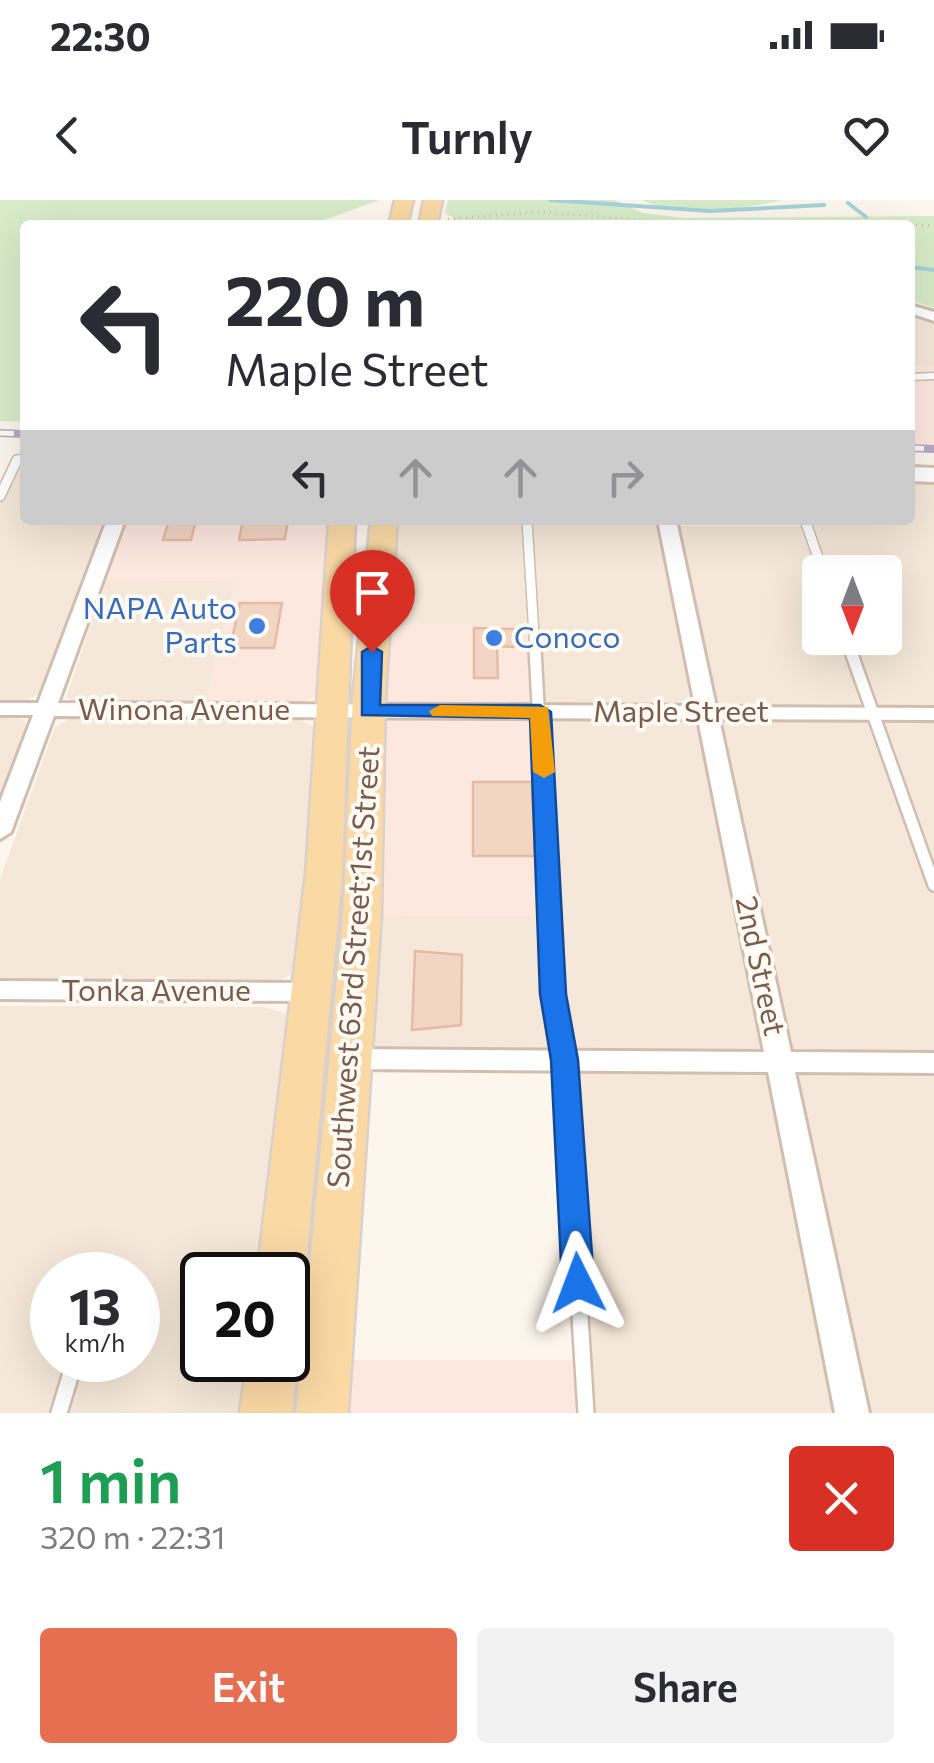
<!DOCTYPE html>
<meta charset="utf-8">
<style>
:root{--surface:#fff;--page:#f2f2f3;--text:#2b2b33;--muted:#7c7c81;--accent:#e76f51}
body{margin:0;font-family:Commissioner,sans-serif;background:var(--page);color:var(--text);height:100vh;display:flex;flex-direction:column;font-size:38px;white-space:nowrap}
*{box-sizing:border-box;margin:0}
p{font-size:32px;color:var(--muted)}
.icon{flex:none;width:55px;height:55px;fill:none;stroke:currentColor;stroke-width:2;stroke-linecap:round;stroke-linejoin:round}
.map{position:relative;height:1213px;overflow:hidden}
.panel{display:flex;flex-direction:column;background:var(--surface);flex:1}
.panel>*{flex:none}
.guide{position:absolute;left:20px;top:20px;width:895px;height:305px;border-radius:10px;box-shadow:0 10px 40px #0002;background:#fff;color:var(--text);overflow:hidden}
.needle{width:65px;rotate:180deg}
.tools{position:absolute;left:802px;top:355px;display:grid;gap:20px}
.tools a{display:grid;place-items:center;width:100px;height:100px;border-radius:10px;background:var(--surface);box-shadow:0 10px 40px #0002;font-size:50px}
.speed{position:absolute;left:30px;top:1052px;display:flex;gap:20px;font-size:50px;font-weight:700;text-align:center}
.speed>*{display:grid;place-content:center;width:130px;height:130px;border-radius:50%;background:var(--surface);box-shadow:0 10px 40px #0002;line-height:1}
.speed small{font-size:25px;font-weight:400}
.speed .limit{border:5px solid #111;border-radius:15px;background:#fff;color:#111}
.pin{position:absolute;display:grid;place-items:center;width:85px;height:85px;color:#fff;margin:-102px -42px;border-radius:50% 50% 50% 0;rotate:-45deg;box-shadow:0 0 10px #0007}
.pin .icon{rotate:45deg}
.me{position:absolute;width:110px;margin:-55px;rotate:357deg;stroke-linejoin:round;filter:drop-shadow(0 0 8px #0008)}
.turn{display:flex;align-items:center;gap:35px;height:210px;padding:0 40px;font-size:45px}
.turn .icon{width:130px;height:130px;stroke-width:2.5}
.turn b{display:block;font-size:70px;line-height:85px}
.lanes{display:flex;align-items:center;height:95px;padding:0 40px;background:#0003;justify-content:center;gap:50px;direction:ltr}
.lanes .off{opacity:.35}
.round{display:grid;place-items:center;flex:none;width:105px;height:105px;border-radius:10px;background:var(--page)}
.headline{display:flex;align-items:center;justify-content:space-between;height:170px;padding:0 40px}
h1{font-size:60px;font-weight:600;line-height:75px;color:#1e9e55}
.button{display:flex;gap:20px;margin-top:auto;padding:20px 40px}
.button a{flex:1;height:115px;border-radius:10px;background:var(--accent);color:#fff;font-size:40px;font-weight:600;line-height:115px;text-align:center}
.button a+a{background:var(--page);color:var(--text)}
.status{display:flex;justify-content:space-between;align-items:center;height:70px;padding:0 50px;background:var(--surface);direction:ltr}
.status svg{height:28px;fill:currentColor}
header{display:flex;justify-content:space-between;align-items:center;height:130px;padding:0 40px;background:var(--surface);font-size:45px;font-weight:600}
.map>svg:first-child{display:block}
.residential{fill:#f5e8da;fill-rule:evenodd}
.commercial{fill:#fde8e0}
.green{fill:#d8ecc9}
.lines{fill:none;stroke-linecap:round;stroke-linejoin:round}
.stream{stroke:#a5d3da;stroke-width:4}
.building{fill:#f3d5c3;stroke:#e6bba3;stroke-width:2.5}
.lane-far3-casing{stroke:#d1beb0;stroke-width:9}
.lane-far2-casing{stroke:#d1beb0;stroke-width:12}
.lane-far1-casing{stroke:#d1beb0;stroke-width:16}
.lane-casing{stroke:#d1beb0;stroke-width:20}
.street-casing{stroke:#d1beb0;stroke-width:6}
.secondary-casing{stroke:#d6c0b0;stroke-width:6}
.primary-casing{stroke:#dad1cd;stroke-width:5}
.path{stroke:#d9b8a5;stroke-width:2.5;stroke-dasharray:1 5;stroke-linecap:butt}
.lane-far3{stroke:#fff;stroke-width:6}
.lane-far2{stroke:#fff;stroke-width:9}
.lane-far1{stroke:#fff;stroke-width:11}
.lane{stroke:#fff;stroke-width:15}
.street{fill:#fff;fill-rule:evenodd}
.secondary{fill:#fff;fill-rule:evenodd}
.primary{fill:#fbd9a5;fill-rule:evenodd}
.rail-casing{stroke:#b9a8c9;stroke-width:8}
.rail{stroke:#fffaf3;stroke-width:5;stroke-dasharray:14;stroke-linecap:butt}
.route{fill:#1a73e8;stroke:#114b97;stroke-width:2.5}
.slow{fill:#f59e0b}
.shop-dot{fill:#3f7fe0;stroke:#fffaf3;stroke-width:4}
.labels{text-anchor:middle;stroke-width:8;stroke-linejoin:round;paint-order:stroke}
.shop-label{font-size:30px;fill:#366cbe;stroke:#fffaf3;text-anchor:end}
.street-label{font-size:30px;fill:#7a5c4d;stroke:#fffaf3}
</style>
<div class="status"><b>22:30</b><svg viewBox="0 0 49 12"><path d="M0 12V9h3v3zM5 12V6h3v6zM10 12V3h3v9zM15 12V0h3v12zM26 1h20v11H26zM47 4h2v5h-2z"/></svg></div>
<header><svg class="icon" aria-label="back" viewBox="0 0 24 24"><path d="M15 5l-7 7 7 7"/></svg>Turnly<svg class="icon" aria-label="heart" viewBox="0 0 24 24"><path d="M12 20l-8-8c-3-5 5-10 8-4 3-6 11-1 8 4z"/></svg></header>
<div class="map">
<svg width="934" height="1213" viewBox="0 0 934 1213">
<rect width="100%" height="100%" fill="#fdf6ec"/>
<!-- residential -->
<path class="residential" d="M910 113 934 121V166H910Z
M25 262V320H105L39 494 24 502H0V281L9 263Z
M910 274 934 275V1213H586L564 861 350 859 362 715 551 716 375 425 383 324 667 320 669 326H806L805 320H910ZM820 372H885V438H820Z
M106 380 235 381 206 503 77 502 66 498Z
M0 518 23 519 27 524 0 598Z
M72 518 299 520 318 528 298 768 294 773 274 783 0 781V679L55 527Z
M0 806 264 807 287 814 281 1075H202V1160H272L266 1213H0ZM52 1075H138V1160H52Z"/>
<!-- commercial -->
<path class="commercial" d="M910 166H934V246H910Z
M127 320H331L316 497 302 503H206L235 381 106 380Z
M375 425H535L552 716 362 715Z
M326 1160H583L586 1213H322Z"/>
<!-- green -->
<path class="green" d="M0 0H380L310 25H25V222L0 221Z
M448 0H614L643 13 685 18 934 16V108L910 100V25H443L454 18 445 13Z
M642 0H783C744 9 679 19 642 0Z"/>
<g class="lines">
<!-- stream -->
<path class="stream" d="M550 0 710 11 824 5
M848 3 866 17
M579 23 592 25
M910 67 934 70"/>
</g>
<!-- building -->
<path class="building" d="M169 320H196L191 340H163Z
M243 320H288L285 339 239 340Z
M240 403H282L274 448H230Z
M474 428 514 429V447L497 446 498 478H474Z
M473 582H532L535 656H473Z
M415 751 462 755 461 825 412 830Z"/>
<g class="lines">
<!-- lane-far3 casing -->
<g class="lane-far3-casing">
<path id="lane-far3" d="M910 177 934 176"/>
</g>
<!-- lane-far2 casing -->
<g class="lane-far2-casing">
<path id="lane-far2" d="M0 296 17 260 25 259
M527 320 535 451
M805 320 823 372
M846 438 851 451"/>
</g>
<!-- lane-far1 casing -->
<g class="lane-far1-casing">
<path id="lane-far1" d="M535 449 553 782
M850 449 934 685"/>
</g>
<!-- lane casing -->
<g class="lane-casing">
<path id="lane" d="M553 780 564 860 586 1213
M59 1213 75 1160"/>
</g>
<!-- street casing -->
<g class="street-casing">
<path id="street" d="M910 105 934 112V121L910 113Z
M107 320H125L58 503 695 506 658 320H676L716 507 934 508V520L719 519 791 852 934 853V873L795 872 869 1213H835L768 872 350 869 340 866 336 859 340 852 350 849 764 852 698 519 54 516 11 632 0 639V602L33 515H0V503H38Z
M0 781 312 783 321 785 325 792 321 799 312 801 0 799Z"/>
</g>
<!-- secondary casing -->
<g class="secondary-casing">
<path id="secondary" d="M910 267 934 268V282L910 281Z"/>
</g>
<!-- primary casing -->
<g class="primary-casing">
<path id="primary" d="M395 0H413L407 25H389Z
M424 0H442L437 25H419Z
M329 320H355L342 674 305 1075 298 1090 288 1093V1075H257L306 674Z
M371 320H397L385 497 381 715 348 1213H296L343 715 353 497Z
M288 1143 297 1160 292 1213H240L247 1160H288Z"/>
</g>
<!-- path -->
<path class="path" d="M448 19 540 12 708 25
M910 25H934"/>
<!-- lane-far3 -->
<use href="#lane-far3" class="lane-far3"/>
<!-- lane-far2 -->
<use href="#lane-far2" class="lane-far2"/>
<!-- lane-far1 -->
<use href="#lane-far1" class="lane-far1"/>
<!-- lane -->
<use href="#lane" class="lane"/>
<!-- street -->
<use href="#street" class="street"/>
<!-- secondary -->
<use href="#secondary" class="secondary"/>
<!-- primary -->
<use href="#primary" class="primary"/>
<!-- rail casing -->
<g class="rail-casing">
<path id="rail" d="M0 233 25 234
M910 248 934 249"/>
</g>
<!-- rail -->
<use href="#rail" class="rail"/>
</g>
<!-- route -->
<path class="route" d="M372 446 382 452 380 505H540L551 512 566 794 578 860 594 1083 589 1092 578 1096 567 1092 562 1083 551 860 540 794 530 518 362 515V452Z"/>
<!-- slow -->
<path class="slow" d="M440 505 548 507 555 572 544 578 533 572 530 518 432 516 429 511Z"/>
<!-- markers -->
<g class="shop-dot">
<circle cx="257" cy="426" r="10"/>
<circle cx="494" cy="438" r="10"/>
</g>
<g class="labels">
<!-- shop labels -->
<g class="shop-label">
<text x="237" y="419">NAPA Auto<tspan x="237" dy="34">Parts</tspan></text>
<text x="514" y="448" text-anchor="start">Conoco</text>
</g>
<!-- street labels -->
<g class="street-label">
<text x="184" y="520">Winona Avenue</text>
<text x="681" y="522">Maple Street</text>
<text transform="translate(760 766) rotate(78)" y="10">2nd Street</text>
<text transform="translate(354 767) rotate(-86)" y="10">Southwest 63rd Street;1st Street</text>
<text x="156" y="801">Tonka Avenue</text>
</g>
</g>
</svg>
<div class="tools">
<a><svg class="needle" viewBox="-14 -14 28 28"><path d="M0-13l5 13h-10z" fill="#e53935"/><path d="M0 13l5-13h-10z" fill="#7c7c81"/></svg></a>
</div>
<div class="speed"><div>13<small>km/h</small></div><div class="limit">20</div></div>
<div class="pin" style="left:372px;top:452px;background:#d93025"><svg class="icon" aria-label="arrive" viewBox="0 0 24 24"><path d="M6 21V4h12l-3 4 3 4H6"/></svg></div>
<svg class="me" style="left:578px;top:1083px" viewBox="-20 -20 40 40"><path d="M0-17L14 15 0 8-14 15z" fill="#1a73e8" stroke="#fff" stroke-width="4"/></svg>
<div class="guide">
<div class="turn"><svg class="icon" aria-label="left" viewBox="0 0 24 24"><path d="M17 20v-9H6M10 6l-5 5 5 5"/></svg><div><b>220 m</b>Maple Street</div></div>
<div class="lanes"><svg class="icon" aria-label="left" viewBox="0 0 24 24"><path d="M17 20v-9H6M10 6l-5 5 5 5"/></svg><svg class="icon off" aria-label="ahead" viewBox="0 0 24 24"><path d="M12 20V5M6 11l6-6 6 6"/></svg><svg class="icon off" aria-label="ahead" viewBox="0 0 24 24"><path d="M12 20V5M6 11l6-6 6 6"/></svg><svg class="icon off" aria-label="right" viewBox="0 0 24 24"><path d="M7 20v-9h11M14 6l5 5-5 5"/></svg></div>
</div>
</div>
<section class="panel">
<div class="headline"><div><h1>1 min</h1><p>320 m · 22:31</p></div><a class="round" style="background:#d93025;color:#fff"><svg class="icon" aria-label="close" viewBox="0 0 24 24"><path d="M6 6l12 12M18 6L6 18"/></svg></a></div>
<div class="button"><a>Exit</a><a>Share</a></div>
</section>
